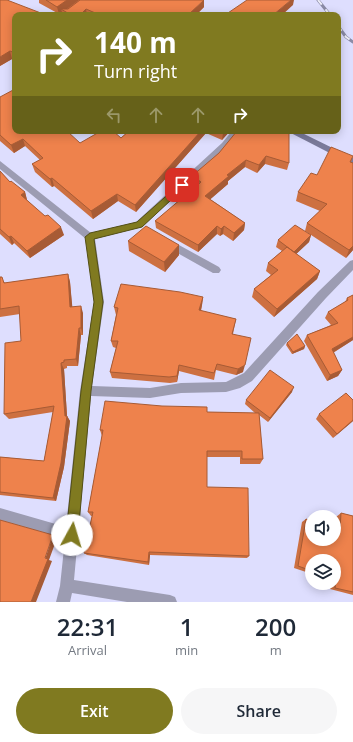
<!DOCTYPE html>
<style>
:root{--surface:#fff;--page:#f6f6f7;--text:#1f2937;--muted:#747a83;--accent:#807a20}
body{margin:0;font-family:"Open Sans",sans-serif;background:var(--page);color:var(--text);height:100vh;display:flex;flex-direction:column;font-size:15px;white-space:nowrap}
*{box-sizing:border-box;margin:0}
p{font-size:13px;color:var(--muted)}
.icon{flex:none;width:22px;height:22px;fill:none;stroke:currentColor;stroke-width:2;stroke-linecap:round;stroke-linejoin:round}
.map{position:relative;height:602px;overflow:hidden}
.sheet{display:flex;flex-direction:column;background:var(--surface);flex:1}
.sheet>*{flex:none}
.top-card{position:absolute;left:12px;top:12px;width:329px;height:122px;border-radius:8px;box-shadow:0 2px 10px #0003;background:#807a20;color:#fff;overflow:hidden}
.fabs{position:absolute;left:305px;top:510px;display:grid;gap:8px}
.fabs a{display:grid;place-items:center;width:36px;height:36px;border-radius:50%;background:var(--surface);box-shadow:0 2px 10px #0003;font-size:20px}
.pin{position:absolute;display:grid;place-items:center;width:34px;height:34px;color:#fff;margin:-17px;border-radius:8px;box-shadow:0 2px 6px #0006}
.me{position:absolute;width:44px;margin:-22px;rotate:6deg;stroke-linejoin:round;filter:drop-shadow(0 0 3px #0008)}
.turn{display:flex;align-items:center;gap:14px;height:84px;padding:0 16px;font-size:18px}
.turn .icon{width:52px;height:52px;stroke-width:2.5}
.turn b{display:block;font-size:28px;line-height:34px}
.lanes{display:flex;align-items:center;height:38px;padding:0 16px;background:#0003;justify-content:center;gap:20px;direction:ltr}
.lanes .off{opacity:.35}
.eta{display:flex;justify-content:space-evenly;align-items:center;height:68px;text-align:center}
.eta b{font-size:24px;font-weight:600;line-height:28px}
.primary-button{display:flex;gap:8px;margin-top:auto;padding:8px 16px}
.primary-button a{flex:1;height:46px;border-radius:24px;background:var(--accent);color:#fff;font-size:16px;font-weight:600;line-height:46px;text-align:center}
.primary-button a+a{background:var(--page);color:var(--text)}
.map>svg:first-child{display:block}
.lines{fill:none;stroke-linecap:round;stroke-linejoin:round}
.street{fill:#9c9cb2;fill-rule:evenodd}
.secondary{fill:#7a7a9a;fill-rule:evenodd}
.rail-casing{stroke:#8b8ba6;stroke-width:3}
.rail{stroke:#ededf8;stroke-width:2;stroke-dasharray:6;stroke-linecap:butt}
.wall{fill:#cd7041}
.shaded-wall{fill:#a75b35}
.building{fill:#ee824c;stroke:#a75b35}
.route{fill:#807a20;stroke:#534f15}
</style>
<div class="map">
<svg width="353" height="602" viewBox="0 0 353 602">
<rect width="100%" height="100%" fill="#dedefe"/>
<g class="lines">
<!-- street -->
<path class="street" d="M232 131H241L228 147 142 227 95 239 104 302 92 386 150 388 181 383 226 382 244 373 318 292 350 261 353 260V270L326 298 252 381 240 388 226 392 181 393 150 398 91 396 74 580 170 595 175 597 177 602H127L72 593 70 602H56L60 586 65 539 0 520V508L66 527 80 391 94 302 86 239 0 169V161L91 233 136 222 222 143Z
M168 239 219 267 221 270 219 273H213L165 246 163 243Z"/>
<!-- secondary -->
<path class="secondary" d="M287 131H298L353 158V165Z"/>
<!-- rail casing -->
<g class="rail-casing">
<path id="rail" d="M318 0 330 15
M338 26 346 37 353 42"/>
</g>
<!-- rail -->
<use href="#rail" class="rail"/>
</g>
<!-- wall -->
<path class="wall" d="M39 0H79L204 7 196 15H62V12L59 14 39 3Z
M15 15V60L12 59 0 66Z
M0 97 15 131 80 143 121 138 129 131H230L222 140 206 133 136 212 118 201 93 219 54 186 52 187 35 172 32 164 40 160 25 146 14 153 0 141Z
M237 131 289 163 287 170 265 164 257 173 245 167 228 181V184L210 199 245 223 244 230 233 241 223 234 220 236 217 234 198 252 156 228 155 221 196 187 191 183 192 176 219 153Z
M353 156 351 162 353 250 346 258 305 231 307 223 320 211 296 201 298 192 317 175Z
M0 171 10 182 25 192 27 200 64 235 30 258 14 243 12 245 0 234Z
M311 235 309 242 296 254 320 271 317 279 274 317 252 297 254 289 271 275 266 271 268 263 282 251 276 247 278 240Z
M128 241 179 255 165 272 129 251Z
M68 274 70 282 72 307 83 313V335H81L78 366H67V368L64 369 67 416 70 421 64 467 56 501 0 495V457L44 461 53 412 9 419 4 414 21 341 20 314 0 317V277L5 283Z
M353 295V340L333 353 342 370 338 376 327 381 304 341 307 335 331 325 325 318 328 312 345 302 347 298Z
M203 297 202 305 201 311 236 319 233 334 243 372 236 375 216 370 214 380 179 371 177 382 170 383 112 378 110 372 116 348 113 347 111 341 116 315 114 307Z
M287 343 305 346 304 349 292 354 286 345Z
M292 392 268 422 259 415 263 459 260 464H240V457H207V487L249 556 247 558 150 555 149 565 87 555 84 553 92 516H91L88 512 102 436 100 430 207 412 255 413 245 404 246 400Z
M319 414 353 421 333 438 316 419Z
M341 513 353 516V595L330 589 331 583H334V561H312V574L294 568 302 522 306 519 335 528 336 517Z"/>
<!-- shaded-wall -->
<path class="shaded-wall" d="M67 0H79L64 11 61 9 62 12 59 14 57 7Z
M204 0V7L196 15H188Z
M291 0H294L293 5 282 15H273Z
M86 9 87 15H80Z
M10 51 12 59 0 66V57Z
M201 131H206V133L136 212 135 205Z
M224 131H230L222 140 223 133Z
M23 139 25 146 14 153 11 145Z
M266 156 265 164 257 173 259 165Z
M246 160 245 167 228 181V184L205 204V196L227 175Z
M52 178 54 186 52 187 50 179Z
M25 192 27 200 23 203 21 195Z
M117 194 118 201 93 219 91 211Z
M245 223 244 230 233 241 234 233Z
M217 226V234L198 252V245Z
M224 226 223 234 220 236 221 229Z
M61 227 64 235 30 258 27 251Z
M311 235 309 242 292 258 294 252Z
M11 236 14 243 12 245 9 237Z
M179 245V255L165 272 164 262Z
M353 246V250L346 258 349 250Z
M320 271 317 279 274 317 277 309Z
M68 274 70 282 73 314 70 307Z
M203 297 202 305 199 318V310Z
M81 306 83 313V335L81 328Z
M79 328 81 335 78 366 76 359Z
M353 337V340L329 355 332 349Z
M305 346 304 349 292 354 293 352Z
M61 363 64 369 67 416 70 421 64 467 56 501 53 498 65 416Z
M179 365V371L177 382V376Z
M245 365 243 372 236 375 238 369Z
M342 370 338 376 327 381 330 375Z
M294 387 292 392 268 422 270 418Z
M353 420V421L333 438 337 434Z
M53 535 57 538 49 560 52 561 36 602H31Z
M149 552 150 555 149 565 148 562Z"/>
<!-- building -->
<path class="building" d="M0 0H7L46 15H15V53L10 51 0 57Z
M46 0H67L57 7Z
M80 0H204L188 15H100L86 9 80 15H71L61 9H68Z
M247 0H291L273 15H225Z
M15 89V131H67L80 143 101 131H113L121 138 129 131H201L135 205 117 194 91 211 52 178 50 179 32 164 43 158 23 139 11 145 0 135V97Z
M237 131H289V163L266 156 259 165 246 160 227 175 229 176 205 196 245 223 234 233 224 226 221 229 217 226 198 245 155 221 201 182 192 176 219 153Z
M331 147 353 156 350 162 353 163V246L349 250 307 223 327 204 298 192 311 173 317 175Z
M0 171 10 182 11 181 25 192 21 195 45 216 48 215 61 227 27 251 11 236 9 237 0 229Z
M295 225 311 235 294 252 278 240Z
M146 226 179 245 164 262 128 241Z
M287 247 320 271 277 309 254 289 278 270 268 263Z
M68 274 70 307 81 306V328H79L76 359 64 360V362L61 363 65 416H67L61 463 53 498 0 492V457L44 461 54 406 4 414 5 343 21 341 19 306 0 309V277H2L4 283Z
M121 284 180 292 203 297 199 310 236 319 232 334 251 338 245 365 238 369 217 364 214 373 179 365 177 376 169 377 110 372 118 341H111L118 308 114 307Z
M353 295V337L332 349 342 370 330 375 307 335 338 323 328 312 348 300 347 298Z
M297 334 305 346 293 352 287 343Z
M270 370 294 387 270 418 246 400Z
M346 393 353 400V420L337 434 319 414Z
M105 401 162 406 207 407V412L259 413 263 459H242V451H207V487L248 488 249 556 149 552 148 562 84 553 93 512H88L103 430H100Z
M341 513 353 516V592L335 588 336 579 334 578V561H312V571L298 566 306 519 312 521V539H334V527L340 529Z
M0 520 53 535 45 558 48 559 31 602H0Z"/>
<!-- route -->
<path class="route" d="M182 182 186 185 185 187 142 227 94 239 103 302 91 391 78 535 76 539 72 541 68 539 66 535 81 391 94 302 85 237 90 233 137 222Z"/>
</svg>
<div class="fabs">
<a><svg class="icon" aria-label="sound" viewBox="0 0 24 24"><path d="M4 9h4l5-4v14l-5-4H4zM17 9q2 3 0 6"/></svg></a>
<a><svg class="icon" aria-label="layers" viewBox="0 0 24 24"><path d="M12 4l9 5-9 5-9-5zM3 14l9 5 9-5"/></svg></a>
</div>
<div class="pin" style="left:182px;top:185px;background:#d93025"><svg class="icon" aria-label="arrive" viewBox="0 0 24 24"><path d="M6 21V4h12l-3 4 3 4H6"/></svg></div>
<svg class="me" style="left:72px;top:535px" viewBox="-20 -20 40 40"><circle r="19" fill="#fff"/><path d="M0-13L10 11 0 6-10 11z" fill="#807a20"/></svg>
<div class="top-card">
<div class="turn"><svg class="icon" aria-label="right" viewBox="0 0 24 24"><path d="M7 20v-9h11M14 6l5 5-5 5"/></svg><div><b>140 m</b>Turn right</div></div>
<div class="lanes"><svg class="icon off" aria-label="left" viewBox="0 0 24 24"><path d="M17 20v-9H6M10 6l-5 5 5 5"/></svg><svg class="icon off" aria-label="ahead" viewBox="0 0 24 24"><path d="M12 20V5M6 11l6-6 6 6"/></svg><svg class="icon off" aria-label="ahead" viewBox="0 0 24 24"><path d="M12 20V5M6 11l6-6 6 6"/></svg><svg class="icon" aria-label="right" viewBox="0 0 24 24"><path d="M7 20v-9h11M14 6l5 5-5 5"/></svg></div>
</div>
</div>
<section class="sheet">
<div class="eta">
<div><b>22:31</b><p>Arrival</p></div>
<div><b>1</b><p>min</p></div>
<div><b>200</b><p>m</p></div>
</div>
<div class="primary-button"><a>Exit</a><a>Share</a></div>
</section>
